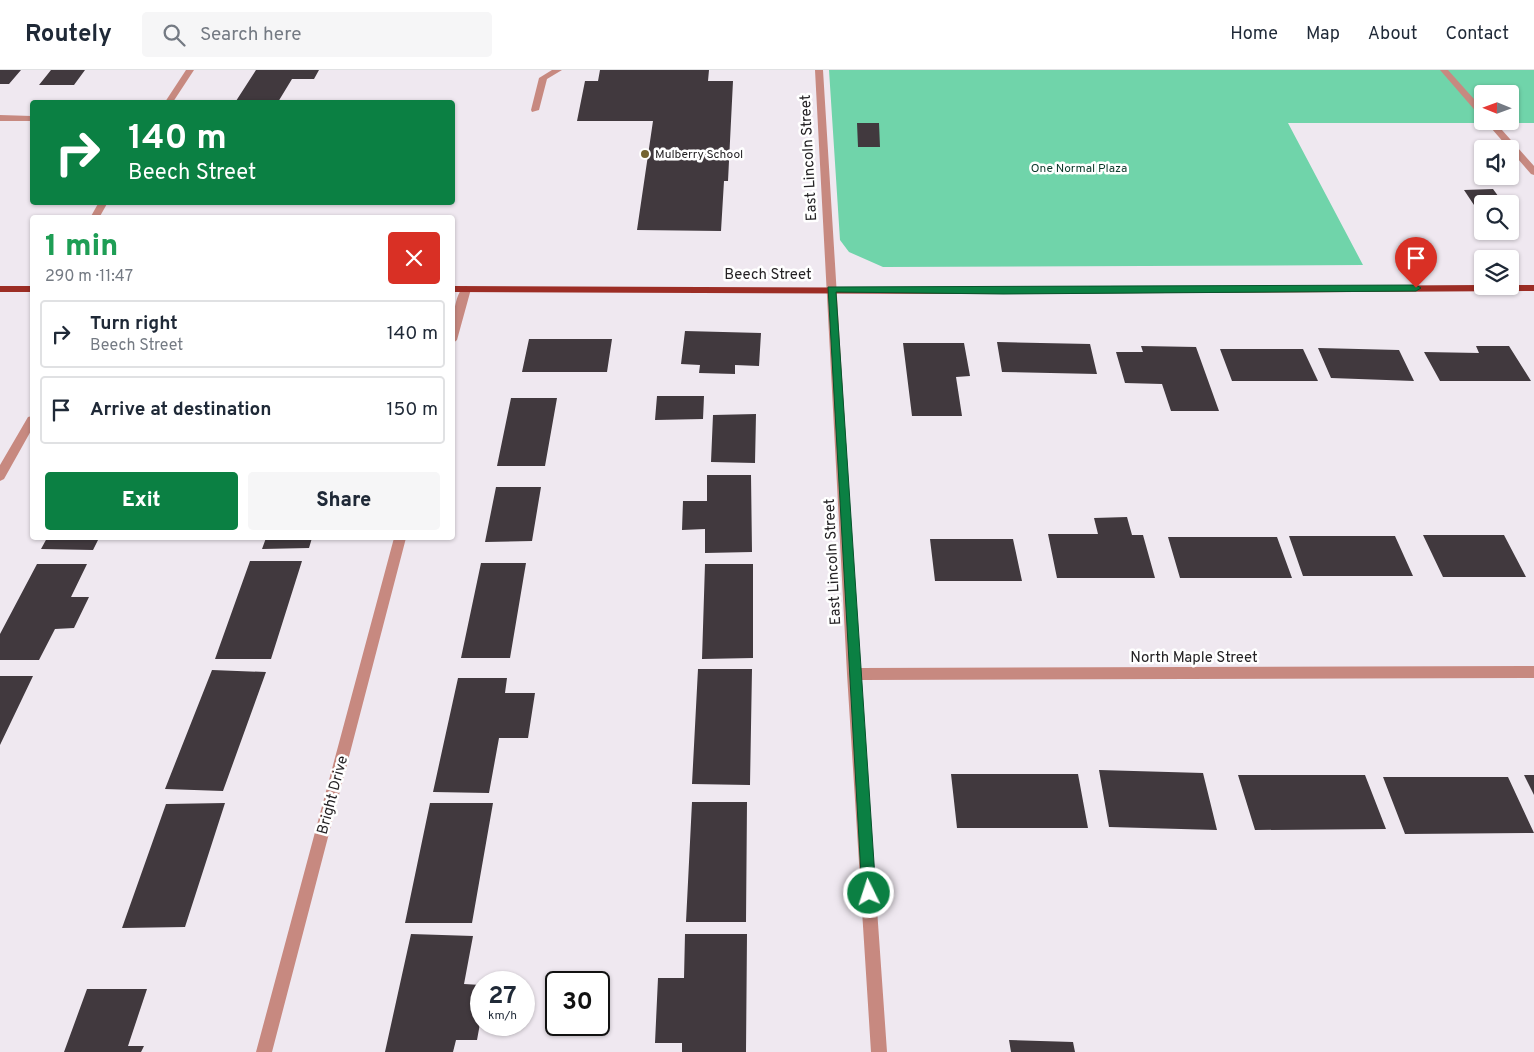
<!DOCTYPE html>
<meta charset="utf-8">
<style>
:root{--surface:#fff;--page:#f6f6f7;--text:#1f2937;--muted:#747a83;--line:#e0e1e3;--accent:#0b8043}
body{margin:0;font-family:Overpass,sans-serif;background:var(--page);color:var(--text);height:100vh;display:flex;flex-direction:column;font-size:19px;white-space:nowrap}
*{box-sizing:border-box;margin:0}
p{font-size:16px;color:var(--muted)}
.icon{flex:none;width:28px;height:28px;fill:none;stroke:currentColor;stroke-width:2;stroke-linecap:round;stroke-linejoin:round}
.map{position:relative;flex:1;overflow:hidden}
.side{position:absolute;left:30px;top:145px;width:425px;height:325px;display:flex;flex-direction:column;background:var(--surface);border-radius:5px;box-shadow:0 1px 4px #0004}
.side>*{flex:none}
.banner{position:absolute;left:30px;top:30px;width:425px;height:105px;border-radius:5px;box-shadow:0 1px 4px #0004;background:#0b8043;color:#fff;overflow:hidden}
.needle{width:32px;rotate:271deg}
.controls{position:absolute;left:1474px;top:15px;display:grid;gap:10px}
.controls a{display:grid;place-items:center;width:45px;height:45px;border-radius:5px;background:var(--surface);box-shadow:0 1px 4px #0004;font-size:25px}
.speed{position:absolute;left:470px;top:901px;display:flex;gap:10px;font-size:25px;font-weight:700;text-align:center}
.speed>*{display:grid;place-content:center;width:65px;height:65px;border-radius:50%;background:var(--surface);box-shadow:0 1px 4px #0004;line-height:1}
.speed small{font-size:12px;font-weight:400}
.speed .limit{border:2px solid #111;border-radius:8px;background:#fff;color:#111}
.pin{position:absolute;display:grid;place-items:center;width:42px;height:42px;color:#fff;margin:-51px -21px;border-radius:50% 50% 50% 0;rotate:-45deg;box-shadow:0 0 5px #0007}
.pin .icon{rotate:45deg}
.me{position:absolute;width:55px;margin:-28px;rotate:356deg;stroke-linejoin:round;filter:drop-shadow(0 0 4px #0008)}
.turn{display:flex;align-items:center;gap:18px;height:105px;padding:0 15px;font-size:22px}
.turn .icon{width:65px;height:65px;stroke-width:2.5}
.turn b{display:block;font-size:35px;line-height:42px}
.round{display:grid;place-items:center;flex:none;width:52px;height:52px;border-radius:5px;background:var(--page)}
.headline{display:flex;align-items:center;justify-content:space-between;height:85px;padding:0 15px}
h1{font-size:30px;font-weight:800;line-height:38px;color:#1e9e55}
.primary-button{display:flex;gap:10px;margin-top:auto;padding:10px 15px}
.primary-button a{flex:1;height:58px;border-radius:5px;background:var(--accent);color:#fff;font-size:20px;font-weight:800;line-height:58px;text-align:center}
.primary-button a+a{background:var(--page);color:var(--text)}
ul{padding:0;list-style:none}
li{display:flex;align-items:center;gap:15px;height:68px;margin:0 10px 8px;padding:0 5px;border:2px solid var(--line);border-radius:5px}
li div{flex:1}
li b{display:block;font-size:19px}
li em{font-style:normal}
header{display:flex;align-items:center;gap:30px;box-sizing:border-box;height:70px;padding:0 25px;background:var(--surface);border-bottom:1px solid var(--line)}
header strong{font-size:24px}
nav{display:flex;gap:28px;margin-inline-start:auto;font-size:18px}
.search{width:350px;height:45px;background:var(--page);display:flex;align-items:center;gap:12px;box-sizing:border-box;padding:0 18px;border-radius:5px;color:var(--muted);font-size:19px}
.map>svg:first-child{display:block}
.green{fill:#70d4aa;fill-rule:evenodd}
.building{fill:#41393e}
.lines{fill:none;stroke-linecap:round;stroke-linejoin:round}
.minor{fill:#c78980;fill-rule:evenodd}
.major{fill:#9c2d25;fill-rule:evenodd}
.route{fill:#0b8043;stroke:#07532c}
.poi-dot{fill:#746331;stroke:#fff;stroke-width:2}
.labels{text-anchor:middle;stroke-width:5;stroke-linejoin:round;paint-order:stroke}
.far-poi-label{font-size:12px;fill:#242224;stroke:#fff;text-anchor:start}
.far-park-label{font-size:12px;fill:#093828;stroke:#fff}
.street-label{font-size:15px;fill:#242224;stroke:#fff}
</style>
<header>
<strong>Routely</strong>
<div class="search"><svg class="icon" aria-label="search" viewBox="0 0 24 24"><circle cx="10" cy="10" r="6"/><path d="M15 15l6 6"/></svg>Search here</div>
<nav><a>Home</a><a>Map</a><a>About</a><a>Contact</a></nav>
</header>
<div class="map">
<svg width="1534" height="982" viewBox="0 0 1534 982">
<rect width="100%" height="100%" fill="#efe8f0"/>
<!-- green -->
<path class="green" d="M829 0H1534V53H1288L1363 195 883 197 849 182 840 170ZM1482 24H1510V51H1482Z"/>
<!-- building -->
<path class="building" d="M0 0H21L9 14H0Z
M51 0H85L74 15H39Z
M256 0H319L314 9H292L278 32H228L230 31H236Z
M600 0H709L708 11H733L728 111H724L721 161 637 160 653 51H577L585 11H598Z
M857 53H879L880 77H858Z
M1493 119 1504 134H1482V147L1464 120Z
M1510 142 1519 155H1510Z
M685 261 761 263 759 296 735 295V304L699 303 700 295 681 294Z
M529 269H612L607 302H522Z
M997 272 1090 274 1097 304 1002 302Z
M903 273H964L970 306 956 307 962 346H912Z
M1141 276 1196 277 1219 341H1171L1162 314 1125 313 1116 282H1143Z
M1476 276H1509L1531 311H1440L1424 282 1479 283Z
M1318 278 1399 280 1414 311 1331 308Z
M1220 279H1303L1318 311H1232Z
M657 326H704L703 349 655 350Z
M511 328H557L545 396H497Z
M756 344 755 393 711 392 713 345Z
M707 405H751L752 482 705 483V459L682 460 683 431H707Z
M496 417H541L532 471 485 472Z
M1127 447 1132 465H1143L1155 508H1057L1048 464H1098L1094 448Z
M1423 465H1504L1526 507H1443Z
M1289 466H1395L1413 506H1303Z
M1168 467H1277L1292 508H1180Z
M47 468H99L93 480 41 479Z
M266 468H312L309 478 262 479Z
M930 469H1013L1022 511H935Z
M250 491H302L271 589H215Z
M481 493H526L510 588H461Z
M37 494H87L71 527H89L74 558 55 559 39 590H0V564Z
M705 494H753V588L702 589Z
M698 599H752L750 715 692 714Z
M212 600 266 602 223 721 165 719Z
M0 606H33L0 675Z
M458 608H507L505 623H535L528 668H499L489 723 433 722Z
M1099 700 1203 703 1217 760 1109 757Z
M951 704H1078L1088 758H957Z
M1238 705H1365L1386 759 1255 760Z
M1524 705H1534V725Z
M1383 707H1508L1534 763 1405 764Z
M692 732H747L746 852H686Z
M225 733 185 857 122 858 166 734Z
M430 733H493L472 853H405Z
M411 864 473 866 464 914 481 915V948L477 970H456L453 982H385Z
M685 864H747L746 982H682V973H655L658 908H684Z
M87 919H147L128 976H144L141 982H64Z
M1009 970 1073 972 1075 982H1011Z"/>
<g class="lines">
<!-- minor -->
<path class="minor" d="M186 0H194L173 32H165Z
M552 0H562L547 9 539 40 532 42 531 40 539 8Z
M815 0H823L860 598 1534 596V608L861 610 887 982H871L847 604Z
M1440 0H1448L1482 38V45H1479Z
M0 45 32 46V51H0Z
M1485 51H1494L1534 96V105L1531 104Z
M99 132H108L99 148H90Z
M466 216 471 219 457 270 452 274C452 261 453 220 466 216Z
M32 346V359L4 409 0 411V395L28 347Z
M394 468H406L272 982H256Z"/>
<!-- major -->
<path class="major" d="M1482 215 1510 216V215H1534V221L984 224 452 222V216L984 218Z
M0 216H32V222H0Z"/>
</g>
<!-- route -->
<path class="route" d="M1416 215 1421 218 1416 221 1003 224 836 222 876 823 874 828 869 830 864 828 862 823 828 217Z"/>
<!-- markers -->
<circle class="poi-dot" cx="645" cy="84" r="5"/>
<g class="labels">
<!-- far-poi labels -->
<g class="far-poi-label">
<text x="655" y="88">Mulberry School</text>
</g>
<!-- far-park labels -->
<g class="far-park-label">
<text x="1079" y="102">One Normal Plaza</text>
</g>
<!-- street labels -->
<g class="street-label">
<text transform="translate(808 88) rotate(-93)" y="5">East Lincoln Street</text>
<text x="768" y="209">Beech Street</text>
<text transform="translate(832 492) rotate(-93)" y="5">East Lincoln Street</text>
<text x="1194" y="592">North Maple Street</text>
<text transform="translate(332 725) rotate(-75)" y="5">Bright Drive</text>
</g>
</g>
</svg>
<div class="controls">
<a><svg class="needle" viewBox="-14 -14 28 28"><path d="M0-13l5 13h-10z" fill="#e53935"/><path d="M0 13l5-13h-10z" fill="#747a83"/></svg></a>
<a><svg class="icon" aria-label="sound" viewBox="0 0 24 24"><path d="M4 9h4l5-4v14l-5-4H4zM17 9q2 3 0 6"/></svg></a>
<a><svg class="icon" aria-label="search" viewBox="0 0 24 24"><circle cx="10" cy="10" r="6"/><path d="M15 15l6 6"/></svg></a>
<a><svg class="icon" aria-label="layers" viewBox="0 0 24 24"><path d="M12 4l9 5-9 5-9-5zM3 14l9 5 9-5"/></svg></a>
</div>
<div class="speed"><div>27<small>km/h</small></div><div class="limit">30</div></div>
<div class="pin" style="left:1416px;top:218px;background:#d93025"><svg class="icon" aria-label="arrive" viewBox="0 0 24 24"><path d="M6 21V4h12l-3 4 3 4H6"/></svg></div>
<svg class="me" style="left:869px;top:823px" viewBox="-20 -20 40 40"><circle r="17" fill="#0b8043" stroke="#fff" stroke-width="3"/><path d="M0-11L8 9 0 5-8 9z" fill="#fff"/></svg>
<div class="banner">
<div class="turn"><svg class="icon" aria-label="right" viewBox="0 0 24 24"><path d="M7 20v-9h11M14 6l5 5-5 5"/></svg><div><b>140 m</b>Beech Street</div></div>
</div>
<section class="side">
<div class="headline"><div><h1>1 min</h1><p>290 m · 11:47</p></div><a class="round" style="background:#d93025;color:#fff"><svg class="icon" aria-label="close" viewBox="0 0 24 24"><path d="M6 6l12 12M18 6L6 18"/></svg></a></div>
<ul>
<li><svg class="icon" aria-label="right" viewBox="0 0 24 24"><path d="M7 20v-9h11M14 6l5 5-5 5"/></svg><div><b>Turn right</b><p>Beech Street</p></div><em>140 m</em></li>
<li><svg class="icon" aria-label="arrive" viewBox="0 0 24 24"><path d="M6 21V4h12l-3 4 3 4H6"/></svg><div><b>Arrive at destination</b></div><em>150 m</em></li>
</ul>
<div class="primary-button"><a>Exit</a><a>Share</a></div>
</section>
</div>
